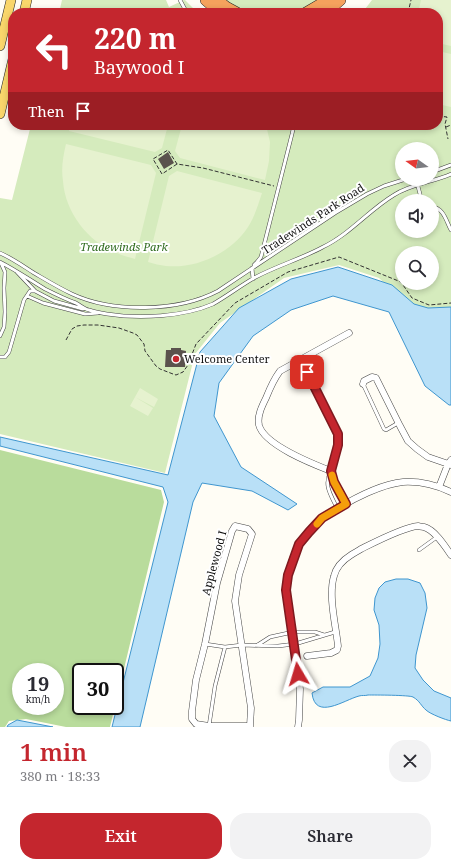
<!DOCTYPE html>
<meta charset="utf-8">
<style>
:root{--surface:#fff;--page:#f2f2f3;--text:#2b2b33;--muted:#7c7c81;--accent:#c4262e}
body{margin:0;font-family:"Noto Serif",serif;background:var(--page);color:var(--text);height:100vh;display:flex;flex-direction:column;font-size:15px;white-space:nowrap}
*{box-sizing:border-box;margin:0}
p{font-size:13px;color:var(--muted)}
.icon{flex:none;width:22px;height:22px;fill:none;stroke:currentColor;stroke-width:2;stroke-linecap:round;stroke-linejoin:round}
.map{position:relative;height:727px;overflow:hidden}
.panel{display:flex;flex-direction:column;background:var(--surface);flex:1}
.panel>*{flex:none}
.top-card{position:absolute;left:8px;top:8px;width:435px;height:122px;border-radius:16px;box-shadow:0 2px 6px #0003;background:#c4262e;color:#fff;overflow:hidden}
.needle{width:26px;rotate:284deg}
.fabs{position:absolute;left:395px;top:142px;display:grid;gap:8px}
.fabs a{display:grid;place-items:center;width:44px;height:44px;border-radius:50%;background:var(--surface);box-shadow:0 2px 6px #0003;font-size:20px}
.speed{position:absolute;left:12px;top:663px;display:flex;gap:8px;font-size:20px;font-weight:700;text-align:center}
.speed>*{display:grid;place-content:center;width:52px;height:52px;border-radius:50%;background:var(--surface);box-shadow:0 2px 6px #0003;line-height:1}
.speed small{font-size:10px;font-weight:400}
.speed .limit{border:2px solid #111;border-radius:6px;background:#fff;color:#111}
.pin{position:absolute;display:grid;place-items:center;width:34px;height:34px;color:#fff;margin:-17px;border-radius:8px;box-shadow:0 2px 6px #0006}
.me{position:absolute;width:44px;margin:-22px;rotate:353deg;stroke-linejoin:round;filter:drop-shadow(0 0 3px #0008)}
.turn{display:flex;align-items:center;gap:14px;height:84px;padding:0 20px;font-size:18px}
.turn .icon{width:52px;height:52px;stroke-width:2.5}
.turn b{display:block;font-size:28px;line-height:34px}
.then{display:flex;align-items:center;height:38px;padding:0 20px;background:#0003;gap:8px;font-size:15px}
.round{display:grid;place-items:center;flex:none;width:42px;height:42px;border-radius:16px;background:var(--page)}
.headline{display:flex;align-items:center;justify-content:space-between;height:68px;padding:0 20px}
h1{font-size:24px;font-weight:600;line-height:30px;color:var(--accent)}
.cta{display:flex;gap:8px;margin-top:auto;padding:8px 20px}
.cta a{flex:1;height:46px;border-radius:16px;background:var(--accent);color:#fff;font-size:16px;font-weight:600;line-height:46px;text-align:center}
.cta a+a{background:var(--page);color:var(--text)}
.map>svg:first-child{display:block}
.green{fill:#d5ebbd;fill-rule:evenodd}
.forest{fill:#b9dc9c;fill-rule:evenodd}
.pitch{fill:#e6f2cf}
.water{fill:#b9e0f7;stroke:#3f96cf}
.building{fill:#5a524d}
.lines{fill:none;stroke-linecap:round;stroke-linejoin:round}
.service-casing{stroke:#444;stroke-width:4}
.minor-casing{stroke:#444;stroke-width:7}
.primary-casing{stroke:#222;stroke-width:10}
.motorway-casing{stroke:#222;stroke-width:12}
.path{stroke:#333;stroke-width:1;stroke-dasharray:4 2;stroke-linecap:butt}
.service{stroke:#fff;stroke-width:3}
.minor{stroke:#fff;stroke-width:6}
.primary{stroke:#f9d66b;stroke-width:9}
.motorway{stroke:#f5a25d;stroke-width:11}
.route-casing{stroke:#7f191e;stroke-width:10}
.route{stroke:#c4262e;stroke-width:7}
.slow{stroke:#f59e0b;stroke-width:7}
.poi-dot{fill:#c4262e;stroke:#fff;stroke-width:1.5}
.labels{text-anchor:middle;stroke-width:4;stroke-linejoin:round;paint-order:stroke}
.street-label{font-size:11px;fill:#111;stroke:#fff}
.park-label{font-size:11px;font-style:italic;fill:#2f6b1f;stroke:#fff}
.poi-label{font-size:11px;fill:#111;stroke:#fff;text-anchor:start}
</style>
<div class="map">
<svg width="451" height="727" viewBox="0 0 451 727">
<rect width="100%" height="100%" fill="#fffdf5"/>
<!-- green -->
<path class="green" d="M62 0H166L169 7 184 0H185L198 13H59Z
M220 0H324L302 13H240Z
M372 0H451V307L428 308 415 307 398 296 379 278 339 265 284 278 220 323 195 354 165 473 0 434V198L12 200 31 125H438V13H362ZM402 149H432V179H402ZM402 201H432V231H402ZM402 253H432V283H402Z"/>
<!-- forest -->
<path class="forest" d="M0 450 161 490 164 502 110 727H66L26 719 9 721 5 727H0ZM21 672H55V706H21ZM81 672H115V706H81Z"/>
<!-- pitch -->
<path class="pitch" d="M421 0H451V46L438 43V13H418Z
M438 51 451 54V107L438 104Z
M70 125H168L162 148 155 152 69 131Z
M182 125H266L270 142 269 161 265 180 180 158 175 151Z
M66 144 151 165 156 173 135 259C129 257 123 256 117 253 88 242 65 212 63 181 61 168 63 157 66 144Z
M177 171 262 193C258 205 255 216 248 227 231 253 197 269 166 266 160 265 154 264 148 262L169 176Z
M140 388 158 399 154 407 135 397Z
M135 397 153 408 148 416 130 406Z"/>
<!-- water -->
<path class="water" d="M338 267 392 285 414 304 428 308 451 307V405H449L425 386 389 312 333 296 291 310 253 336 219 383 214 416 241 467 297 504 288 510 252 491 202 483 193 502 140 727H112L168 502 163 487 0 446V437L168 475 200 352 239 308 291 279Z
M396 579H408L420 583 425 593 427 608 416 655 415 668 423 680 434 691 451 698V721C446 720 430 714 426 710 421 706 420 701 413 697 409 695 375 695 368 695 365 696 362 695 359 696 344 700 315 721 312 693L323 687H350L370 676 378 658 380 644 379 625 374 610 375 598 379 588 385 582Z
M17 720 53 727H7L8 725Z"/>
<!-- building -->
<path class="building" d="M168 152 174 163 164 169 158 159Z
M171 348H181V350L186 351 185 367H165L166 350H171Z"/>
<g class="lines">
<!-- service casing -->
<g class="service-casing">
<path id="service" d="M180 0 187 13
M432 172 451 165
M416 179 420 194 421 201
M432 207C444 208 446 221 451 230
M0 253C12 258 23 266 34 273 46 280 59 288 72 294 113 313 178 312 218 291L335 213 367 194 384 186 406 179
M0 262C16 270 30 280 45 289 55 294 65 299 76 303 80 305 84 309 89 310 95 312 101 313 107 314 139 319 183 317 213 304 227 296 240 286 254 278 276 266 301 259 323 247 350 234 369 210 394 195 411 184 433 182 451 174
M254 265 257 262 261 257 292 134 294 125
M252 268 253 279
M17 272 35 291
M27 296 43 303 85 314 98 313
M0 336 4 327 5 312 4 288 5 272 1 263
M0 357H5L9 352 24 300 30 291H35L54 301 83 309
M363 384 384 429 386 430 398 423
M331 471C323 485 331 495 337 508
M331 471 334 482 346 503
M419 550 437 537
M205 644 225 647 242 645 278 646 295 644 335 632
M256 646 270 637 293 632H315L324 635
M209 726 215 686 225 647"/>
</g>
<!-- minor casing -->
<g class="minor-casing">
<path id="minor" d="M301 360 338 434V445L331 471C313 464 264 445 259 425 257 416 262 406 266 398 270 388 274 379 280 371L349 333
M363 384 364 381 372 377 376 378 400 426 408 441 417 449 428 457 451 465
M439 487 448 464 451 460
M307 656 331 653 337 650 338 646C336 626 328 596 334 576 336 568 343 560 351 555 354 553 358 551 361 549 375 542 404 527 418 526 418 526 423 527 424 527 435 530 445 546 451 555
M250 727V726L251 708 235 601 239 575 252 534 248 529 235 526 232 531 217 583 205 644 196 680 192 711V719L196 724 209 726H250
M298 727 299 720 300 689 287 591C288 575 291 557 300 544 306 535 314 525 322 518 326 515 331 513 335 510 353 499 382 484 403 482 421 481 436 485 451 492"/>
</g>
<!-- primary casing -->
<g class="primary-casing">
<path id="primary" d="M24 13 27 0
M0 46 11 0
M0 114 13 59"/>
</g>
<!-- motorway casing -->
<g class="motorway-casing">
<path id="motorway" d="M206 0 221 13
M217 0 226 7 237 13
M306 13 328 0
M325 13 340 0"/>
</g>
<!-- path -->
<path class="path" d="M408 13 411 0
M438 116 447 117 445 124 448 139
M446 127 451 125
M177 164 162 174 153 159 168 150 177 164 203 168 274 186
M66 340 72 329 77 326 84 325H98L119 328 133 333 137 335 144 344 145 351 156 366 160 369 173 374 176 375 183 372 188 365 196 344 235 303 288 272 339 257 401 282 412 298 429 305 451 303"/>
<!-- service -->
<use href="#service" class="service"/>
<!-- minor -->
<use href="#minor" class="minor"/>
<!-- primary -->
<use href="#primary" class="primary"/>
<!-- motorway -->
<use href="#motorway" class="motorway"/>
</g>
<g class="lines">
<!-- route casing -->
<g class="route-casing">
<path id="route" d="M298 674 286 590 288 575 299 544 309 532 322 518 346 504 334 482 331 471 338 445V434L307 372"/>
</g>
<!-- route -->
<use href="#route" class="route"/>
<!-- slow -->
<path class="slow" d="M317 524 322 518 346 504 334 482 332 475"/>
</g>
<!-- markers -->
<circle class="poi-dot" cx="176" cy="359" r="4"/>
<g class="labels">
<!-- street labels -->
<g class="street-label">
<text transform="translate(313 219) rotate(-33)" y="4">Tradewinds Park Road</text>
<text transform="translate(214 563) rotate(-75)" y="4">Applewood I</text>
</g>
<!-- park labels -->
<g class="park-label">
<text x="124" y="251">Tradewinds Park</text>
</g>
<!-- poi labels -->
<g class="poi-label">
<text x="184" y="363">Welcome Center</text>
</g>
</g>
</svg>
<div class="fabs">
<a><svg class="needle" viewBox="-14 -14 28 28"><path d="M0-13l5 13h-10z" fill="#e53935"/><path d="M0 13l5-13h-10z" fill="#7c7c81"/></svg></a>
<a><svg class="icon" aria-label="sound" viewBox="0 0 24 24"><path d="M4 9h4l5-4v14l-5-4H4zM17 9q2 3 0 6"/></svg></a>
<a><svg class="icon" aria-label="search" viewBox="0 0 24 24"><circle cx="10" cy="10" r="6"/><path d="M15 15l6 6"/></svg></a>
</div>
<div class="speed"><div>19<small>km/h</small></div><div class="limit">30</div></div>
<div class="pin" style="left:307px;top:372px;background:#d93025"><svg class="icon" aria-label="arrive" viewBox="0 0 24 24"><path d="M6 21V4h12l-3 4 3 4H6"/></svg></div>
<svg class="me" style="left:298px;top:674px" viewBox="-20 -20 40 40"><path d="M0-17L14 15 0 8-14 15z" fill="#c4262e" stroke="#fff" stroke-width="4"/></svg>
<div class="top-card">
<div class="turn"><svg class="icon" aria-label="left" viewBox="0 0 24 24"><path d="M17 20v-9H6M10 6l-5 5 5 5"/></svg><div><b>220 m</b>Baywood I</div></div>
<div class="then">Then<svg class="icon" aria-label="arrive" viewBox="0 0 24 24"><path d="M6 21V4h12l-3 4 3 4H6"/></svg></div>
</div>
</div>
<section class="panel">
<div class="headline"><div><h1>1 min</h1><p>380 m · 18:33</p></div><a class="round"><svg class="icon" aria-label="close" viewBox="0 0 24 24"><path d="M6 6l12 12M18 6L6 18"/></svg></a></div>
<div class="cta"><a>Exit</a><a>Share</a></div>
</section>
